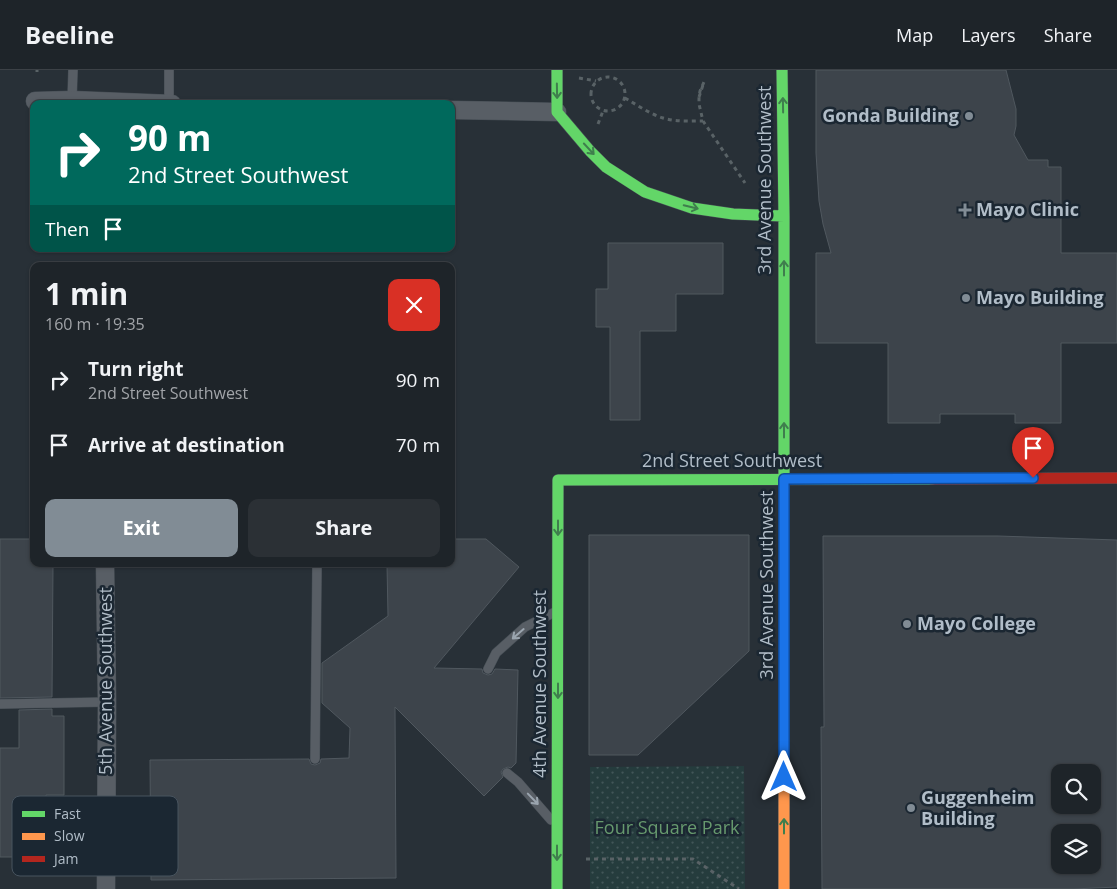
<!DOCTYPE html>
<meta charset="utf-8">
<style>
:root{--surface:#1e2429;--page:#2b3035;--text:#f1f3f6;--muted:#a1a4a8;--line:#3c4146;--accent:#818c95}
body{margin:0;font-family:"Open Sans",sans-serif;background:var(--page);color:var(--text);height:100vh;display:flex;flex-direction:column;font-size:19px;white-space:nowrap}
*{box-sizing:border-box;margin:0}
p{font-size:16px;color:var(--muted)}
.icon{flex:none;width:28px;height:28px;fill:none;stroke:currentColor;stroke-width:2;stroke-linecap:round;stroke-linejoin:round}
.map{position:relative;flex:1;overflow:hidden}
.details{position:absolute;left:30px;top:192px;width:425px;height:305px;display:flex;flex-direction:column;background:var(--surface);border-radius:10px;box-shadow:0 1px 4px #0004,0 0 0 1px var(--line)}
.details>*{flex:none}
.hud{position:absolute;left:30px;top:30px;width:425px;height:152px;border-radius:10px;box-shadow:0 1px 4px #0004,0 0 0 1px var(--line);background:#00695c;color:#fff;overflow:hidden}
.tools{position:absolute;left:1051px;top:694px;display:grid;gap:10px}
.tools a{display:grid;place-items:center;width:50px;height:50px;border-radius:10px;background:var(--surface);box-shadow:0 1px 4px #0004,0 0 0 1px var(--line);font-size:25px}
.pin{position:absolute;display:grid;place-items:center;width:42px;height:42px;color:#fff;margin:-51px -21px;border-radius:50% 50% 50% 0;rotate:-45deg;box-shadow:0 0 5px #0007}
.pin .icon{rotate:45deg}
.me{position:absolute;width:55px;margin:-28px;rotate:0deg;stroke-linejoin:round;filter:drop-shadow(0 0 4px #0008)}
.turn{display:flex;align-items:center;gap:18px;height:105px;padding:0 15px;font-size:22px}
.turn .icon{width:65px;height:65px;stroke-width:2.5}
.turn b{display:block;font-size:35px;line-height:42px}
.then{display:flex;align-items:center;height:48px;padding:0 15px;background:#0003;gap:10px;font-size:19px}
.round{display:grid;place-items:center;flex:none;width:52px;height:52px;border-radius:10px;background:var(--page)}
.overview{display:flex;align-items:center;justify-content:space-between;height:85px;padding:0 15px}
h1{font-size:30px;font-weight:700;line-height:38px}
.button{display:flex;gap:10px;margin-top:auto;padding:10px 15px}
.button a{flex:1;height:58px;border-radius:10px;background:var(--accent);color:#fff;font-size:20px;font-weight:700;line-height:58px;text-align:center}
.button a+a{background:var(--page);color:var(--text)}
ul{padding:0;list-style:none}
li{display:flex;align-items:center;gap:15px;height:65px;padding:0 15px}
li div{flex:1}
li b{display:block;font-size:19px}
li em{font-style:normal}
header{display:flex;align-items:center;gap:30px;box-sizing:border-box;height:70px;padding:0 25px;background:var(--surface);border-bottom:1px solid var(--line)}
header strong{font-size:24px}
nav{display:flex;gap:28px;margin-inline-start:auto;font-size:18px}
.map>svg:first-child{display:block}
.park{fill:url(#park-dots)}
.building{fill:#3d444b;stroke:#50585f;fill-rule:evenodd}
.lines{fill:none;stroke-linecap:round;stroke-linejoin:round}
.lane-casing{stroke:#454d54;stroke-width:10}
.street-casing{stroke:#454d54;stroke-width:19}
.fast-casing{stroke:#454d54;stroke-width:12}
.slow-casing{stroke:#454d54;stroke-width:12}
.jam-casing{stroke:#454d54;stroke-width:12}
.path{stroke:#596266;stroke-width:3;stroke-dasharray:4 4;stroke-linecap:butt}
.lane{stroke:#585e65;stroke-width:9}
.street{stroke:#585e65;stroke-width:18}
.fast{stroke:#63d668;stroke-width:11}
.slow{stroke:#ff974d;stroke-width:11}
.jam{stroke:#b3261e;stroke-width:11}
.oneway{stroke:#3f7e4d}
.oneway2{stroke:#9ba5af}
.route-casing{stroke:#114b97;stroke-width:12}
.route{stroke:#1a73e8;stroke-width:9}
.poi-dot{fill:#818c95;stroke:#1b2732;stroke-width:2}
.labels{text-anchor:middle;stroke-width:5;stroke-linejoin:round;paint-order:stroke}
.poi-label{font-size:18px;font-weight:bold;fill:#b1bdc8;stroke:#1b2732;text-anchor:start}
.street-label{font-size:18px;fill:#b1bdc8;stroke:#1b2732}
.park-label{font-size:18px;fill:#679a6e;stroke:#1b2732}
.key{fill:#1b2732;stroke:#48545f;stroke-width:1}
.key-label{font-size:14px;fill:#b1bdc8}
</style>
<header>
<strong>Beeline</strong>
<nav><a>Map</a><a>Layers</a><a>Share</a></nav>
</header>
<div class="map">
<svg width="1117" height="819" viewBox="0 0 1117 819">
<defs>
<pattern id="park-dots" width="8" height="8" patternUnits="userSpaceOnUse" patternTransform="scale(1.25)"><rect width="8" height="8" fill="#253c3d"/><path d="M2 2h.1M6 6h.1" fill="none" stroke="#425658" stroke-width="1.8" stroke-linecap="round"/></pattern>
</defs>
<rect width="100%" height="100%" fill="#283037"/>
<!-- park -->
<path class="park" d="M744 696 745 819H590V697Z"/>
<!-- building -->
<path class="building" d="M816 0H1006L1016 39V56L1014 65 1028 90H1048V97H1061V183H1117V273H1061V353H1015V344H940V353H888V273H816V183H831L823 154 819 131 816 83Z
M608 173H723V224H676V261H640V350H610V257H596V219H608Z
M589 465H749V581L638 685H589Z
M823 466H998L1117 470V817L1073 819H822L821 657H824ZM1060 702H1092V735H1060ZM1060 762H1092V795H1060Z
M0 469H34V494H53L52 627 0 628Z
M451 469H486L519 497 434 598 482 599 483 603 488 605 492 604 495 599 518 600 516 693 511 698 508 697 503 699 501 702 503 707 484 726 395 637 396 808 151 810 150 690 309 689 311 694 315 695 320 693 321 689 349 688 350 658 322 633V593L388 546 387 494H451Z
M52 639V646H64V725H46V787H0V678H19V640Z"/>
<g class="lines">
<!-- lane casing -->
<g class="lane-casing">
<path id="lane" d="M169 0V34
M72 30 73 0
M488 599 496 583 525 557 555 542
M0 634 107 632
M315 689 317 494
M507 703 518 712 551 750"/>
</g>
<!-- street casing -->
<g class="street-casing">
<path id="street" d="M35 31 72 30 172 34
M451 40 557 42
M105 494 107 632 106 819"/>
</g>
<!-- fast casing -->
<g class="fast-casing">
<path id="fast" d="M557 0V42L590 81 606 97 645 122 692 138 733 144 784 146
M782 0 784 146V673
M558 410 932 409
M557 819 558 410"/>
</g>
<!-- slow casing -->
<g class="slow-casing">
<path id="slow" d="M784 673V819"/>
</g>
<!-- jam casing -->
<g class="jam-casing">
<path id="jam" d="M932 409 1117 408"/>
</g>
<!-- path -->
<path class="path" d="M37 2V0
M591 24a17 17 0 1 1 34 0a17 17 0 1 1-34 0Z
M579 8 596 11
M699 27 704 12 700 21 699 27V34L703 51 745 113
M625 28C637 35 650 44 663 48 676 52 690 51 703 51
M598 54 603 41
M586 789H693L739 819"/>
<!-- lane -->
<use href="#lane" class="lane"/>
<!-- street -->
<use href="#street" class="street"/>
<!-- fast -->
<use href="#fast" class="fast"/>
<!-- slow -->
<use href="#slow" class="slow"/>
<!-- jam -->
<use href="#jam" class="jam"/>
</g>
<!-- one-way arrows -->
<defs><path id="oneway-shaft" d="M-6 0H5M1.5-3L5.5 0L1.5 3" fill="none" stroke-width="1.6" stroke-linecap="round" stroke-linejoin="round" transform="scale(1.25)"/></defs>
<g class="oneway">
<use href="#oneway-shaft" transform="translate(557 21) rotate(89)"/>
<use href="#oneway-shaft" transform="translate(783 35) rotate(-91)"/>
<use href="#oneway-shaft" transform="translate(589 79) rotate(47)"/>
<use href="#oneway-shaft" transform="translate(691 137) rotate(14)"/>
<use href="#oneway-shaft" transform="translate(784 198) rotate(-90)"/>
<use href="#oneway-shaft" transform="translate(784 360) rotate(-90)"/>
<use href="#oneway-shaft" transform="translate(558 458) rotate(90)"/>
<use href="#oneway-shaft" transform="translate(558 621) rotate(90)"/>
<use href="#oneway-shaft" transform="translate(784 756) rotate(-90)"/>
<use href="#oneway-shaft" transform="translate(557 783) rotate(90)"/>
</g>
<g class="oneway2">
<use href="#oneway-shaft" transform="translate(518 564) rotate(139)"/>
<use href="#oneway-shaft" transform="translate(533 729) rotate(46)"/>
</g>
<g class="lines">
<!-- route casing -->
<g class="route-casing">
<path id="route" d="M784 707V409L1033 408"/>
</g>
<!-- route -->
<use href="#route" class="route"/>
</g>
<!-- markers -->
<g class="poi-dot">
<circle cx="969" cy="46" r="5"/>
<path d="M962.5 132.5h5v5h5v5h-5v5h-5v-5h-5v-5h5z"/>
<circle cx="966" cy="228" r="5"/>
<circle cx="907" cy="554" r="5"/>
<circle cx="911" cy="738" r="5"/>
</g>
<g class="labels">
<!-- poi labels -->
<g class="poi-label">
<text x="959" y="52" text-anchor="end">Gonda Building</text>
<text x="976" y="146">Mayo Clinic</text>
<text x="976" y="234">Mayo Building</text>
<text x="917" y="560">Mayo College</text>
<text x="921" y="734">Guggenheim<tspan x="921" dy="21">Building</tspan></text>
</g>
<!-- street labels -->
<g class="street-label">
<text transform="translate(765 110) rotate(-90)" y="6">3rd Avenue Southwest</text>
<text x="732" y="397">2nd Street Southwest</text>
<text transform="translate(767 515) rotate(-90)" y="6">3rd Avenue Southwest</text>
<text transform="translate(106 611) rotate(-90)" y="6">5th Avenue Southwest</text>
<text transform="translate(540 614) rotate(-90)" y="6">4th Avenue Southwest</text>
</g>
<!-- park labels -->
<g class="park-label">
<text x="667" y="764">Four Square Park</text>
</g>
</g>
<!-- legend -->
<rect x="12" y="726" width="166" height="80" rx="8" class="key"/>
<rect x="22" y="741" width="23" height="6" fill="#63d668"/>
<rect x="22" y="763" width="23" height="7" fill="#ff974d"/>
<rect x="22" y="786" width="23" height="6" fill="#b3261e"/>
<g class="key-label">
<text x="54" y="749">Fast</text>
<text x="54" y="771">Slow</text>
<text x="54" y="794">Jam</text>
</g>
</svg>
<div class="tools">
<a><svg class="icon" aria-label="search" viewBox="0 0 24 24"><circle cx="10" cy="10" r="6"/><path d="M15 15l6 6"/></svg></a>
<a><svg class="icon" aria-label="layers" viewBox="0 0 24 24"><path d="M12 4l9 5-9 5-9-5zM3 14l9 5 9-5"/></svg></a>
</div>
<div class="pin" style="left:1033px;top:408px;background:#d93025"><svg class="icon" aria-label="arrive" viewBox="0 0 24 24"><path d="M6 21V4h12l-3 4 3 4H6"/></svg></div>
<svg class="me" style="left:784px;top:707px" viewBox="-20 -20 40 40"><path d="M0-17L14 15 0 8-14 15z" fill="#1a73e8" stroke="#fff" stroke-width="4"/></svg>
<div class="hud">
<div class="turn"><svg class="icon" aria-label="right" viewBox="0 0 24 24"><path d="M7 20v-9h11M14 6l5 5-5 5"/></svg><div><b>90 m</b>2nd Street Southwest</div></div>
<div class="then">Then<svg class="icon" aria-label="arrive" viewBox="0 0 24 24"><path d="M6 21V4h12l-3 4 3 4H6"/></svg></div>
</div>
<section class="details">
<div class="overview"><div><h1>1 min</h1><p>160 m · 19:35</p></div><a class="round" style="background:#d93025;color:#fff"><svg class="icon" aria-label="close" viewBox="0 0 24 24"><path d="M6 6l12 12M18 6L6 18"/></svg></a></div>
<ul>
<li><svg class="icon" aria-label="right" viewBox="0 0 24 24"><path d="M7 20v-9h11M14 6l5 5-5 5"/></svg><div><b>Turn right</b><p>2nd Street Southwest</p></div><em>90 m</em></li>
<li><svg class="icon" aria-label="arrive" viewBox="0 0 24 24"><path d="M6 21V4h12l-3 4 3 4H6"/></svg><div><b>Arrive at destination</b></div><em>70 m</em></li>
</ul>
<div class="button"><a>Exit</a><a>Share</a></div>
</section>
</div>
